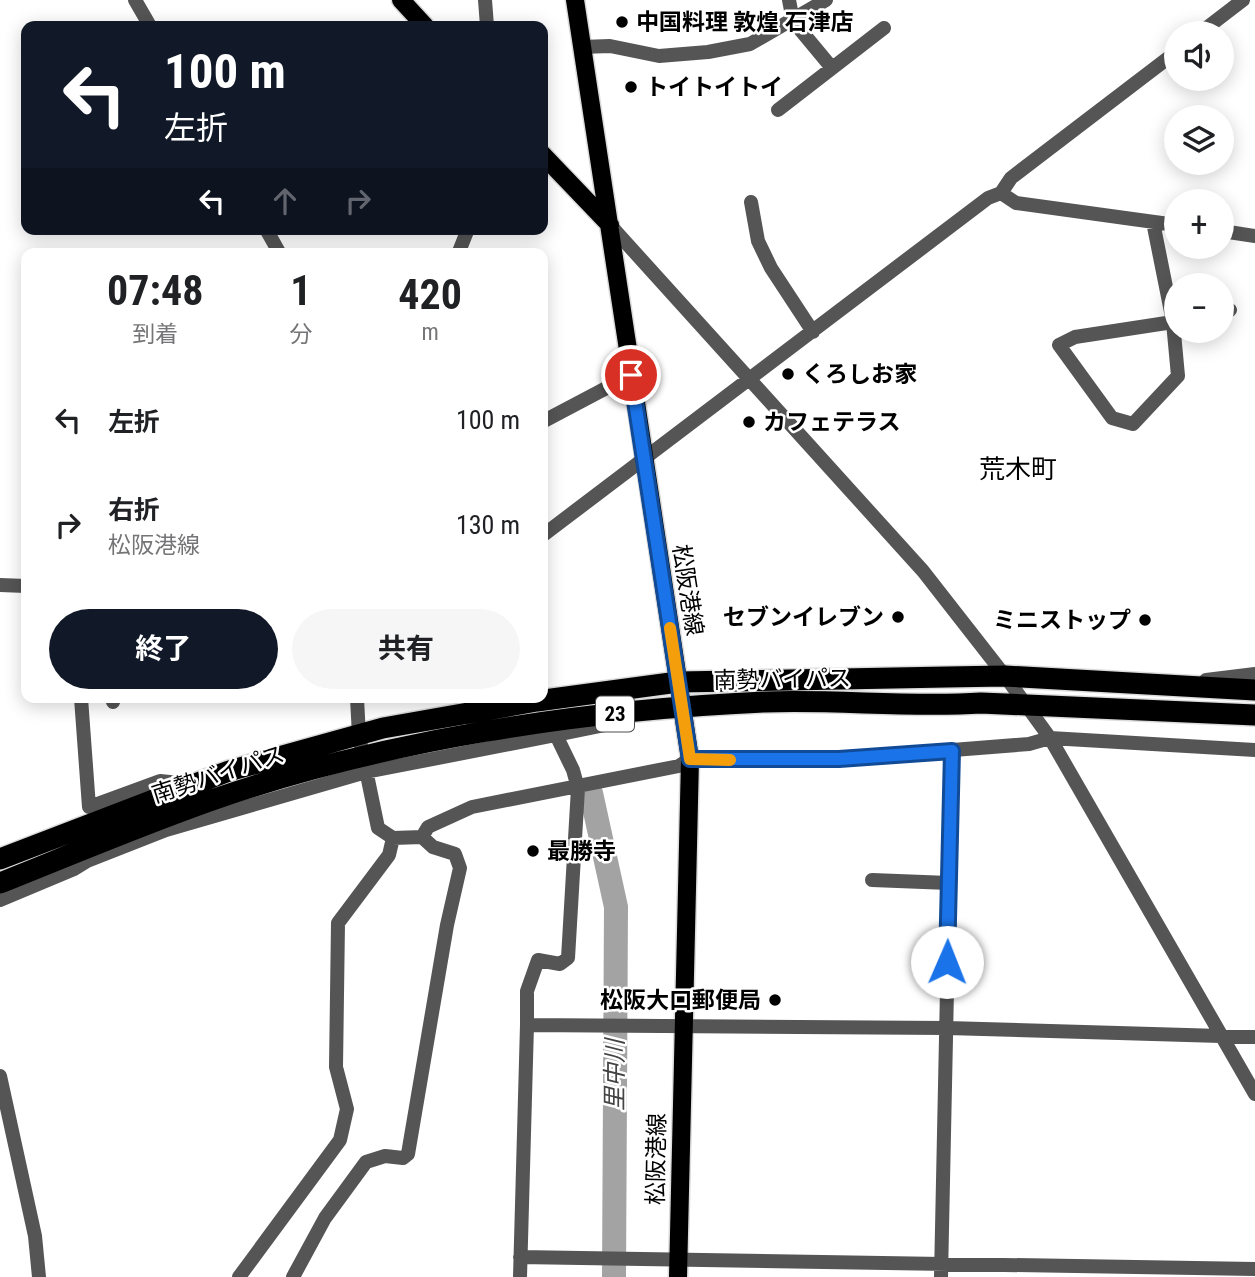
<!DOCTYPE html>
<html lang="ja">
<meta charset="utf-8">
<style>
:root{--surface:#fff;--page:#f6f6f6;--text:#202124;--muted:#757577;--accent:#111827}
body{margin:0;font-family:"Roboto Condensed","Noto Sans JP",sans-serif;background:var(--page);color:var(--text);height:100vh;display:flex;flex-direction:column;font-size:26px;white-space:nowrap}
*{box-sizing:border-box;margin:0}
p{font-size:23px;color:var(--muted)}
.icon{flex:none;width:38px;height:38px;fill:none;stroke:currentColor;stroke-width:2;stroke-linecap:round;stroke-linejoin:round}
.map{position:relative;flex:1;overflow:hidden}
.panel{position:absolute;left:21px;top:248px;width:527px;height:455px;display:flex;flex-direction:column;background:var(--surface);border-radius:14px;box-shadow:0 4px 18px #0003}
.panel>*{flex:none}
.banner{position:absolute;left:21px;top:21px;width:527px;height:214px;border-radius:14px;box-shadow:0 4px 18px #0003;background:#111827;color:#fff;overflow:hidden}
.tools{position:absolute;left:1164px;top:21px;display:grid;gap:14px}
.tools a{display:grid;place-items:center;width:70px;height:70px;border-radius:50%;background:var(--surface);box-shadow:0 4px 18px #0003;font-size:35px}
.pin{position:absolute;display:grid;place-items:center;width:60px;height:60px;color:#fff;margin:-30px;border:4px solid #fff;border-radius:50%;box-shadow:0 2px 7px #0007}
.me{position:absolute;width:77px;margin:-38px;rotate:1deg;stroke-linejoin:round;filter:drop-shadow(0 0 5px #0008)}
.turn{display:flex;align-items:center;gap:24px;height:147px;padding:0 28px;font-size:32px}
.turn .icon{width:91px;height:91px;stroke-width:2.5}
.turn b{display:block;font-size:49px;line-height:60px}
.lanes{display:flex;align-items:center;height:66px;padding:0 28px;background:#0003;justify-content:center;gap:35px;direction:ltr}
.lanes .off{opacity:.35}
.eta{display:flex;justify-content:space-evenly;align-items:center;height:119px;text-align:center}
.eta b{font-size:42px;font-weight:700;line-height:49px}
.cta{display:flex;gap:14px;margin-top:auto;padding:14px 28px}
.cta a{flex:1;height:80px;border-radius:42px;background:var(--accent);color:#fff;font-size:28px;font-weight:700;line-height:80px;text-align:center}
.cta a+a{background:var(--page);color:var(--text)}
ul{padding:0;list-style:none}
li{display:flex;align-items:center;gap:21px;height:105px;padding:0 28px}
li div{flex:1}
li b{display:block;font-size:26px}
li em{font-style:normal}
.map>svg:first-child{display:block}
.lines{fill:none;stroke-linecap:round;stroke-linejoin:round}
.river{stroke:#a3a3a3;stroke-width:24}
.major-casing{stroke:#dbdbdb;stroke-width:21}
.highway-casing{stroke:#dbdbdb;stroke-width:24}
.minor{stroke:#555;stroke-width:14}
.major{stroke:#000;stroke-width:18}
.highway{stroke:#000;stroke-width:21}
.route-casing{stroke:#114b97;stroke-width:18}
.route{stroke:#1a73e8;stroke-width:12}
.slow{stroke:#f59e0b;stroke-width:12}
.poi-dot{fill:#000;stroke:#fff;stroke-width:2.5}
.labels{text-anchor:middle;stroke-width:5;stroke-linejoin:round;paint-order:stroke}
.shield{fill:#fff;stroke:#4c4c4c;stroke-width:2}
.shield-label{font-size:21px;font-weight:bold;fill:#000}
.poi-label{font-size:23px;font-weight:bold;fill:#000;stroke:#fff;text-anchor:start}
.street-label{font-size:23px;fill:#000;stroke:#fff}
.water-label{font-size:24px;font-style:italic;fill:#444;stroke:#fff}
.quarter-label{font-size:26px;fill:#000;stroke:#fff}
</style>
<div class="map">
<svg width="1255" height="1277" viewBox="0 0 1255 1277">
<rect width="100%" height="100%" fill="#fff"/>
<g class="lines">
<!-- river -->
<path class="river" d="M591 793 616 907 614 1277"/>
<!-- major casing -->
<g class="major-casing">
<path id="major" d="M401 0 425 26
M575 0 690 759 678 1277
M542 154 610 225"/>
</g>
<!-- highway casing -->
<g class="highway-casing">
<path id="highway" d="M0 859 229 771 383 728 537 701 678 682 947 677 1005 676 1255 690
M0 883C70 855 141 825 212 800 385 740 581 710 764 702 836 699 909 708 981 703L1255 715"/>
</g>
<!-- minor -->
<path class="minor" d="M135 0 150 26
M485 0 487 26
M789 0 793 21 832 68
M1200 33 1243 0
M582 47 610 46 659 56 708 52 750 44 826 0
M778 110 884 28
M1001 193 1016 203 1176 225
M751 202 758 241 771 268 813 332
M1153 222 1173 322 1178 376 1133 424 1112 418 1059 345 1075 337 1173 322H1176
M610 225 923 571 1005 676 1050 738 1255 1094
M266 229 280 254
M1222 231 1255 236
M458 254 468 229
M1222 312 1230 310
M542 422 631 375
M542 536 988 198 1001 193 1011 178 1176 52
M0 585 26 586
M1206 680 1255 674
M81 698 89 807 160 781 189 784
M113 702 114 698
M422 837 428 827 472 807 679 766 690 759H839L1029 744 1050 738 1255 750
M74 869 87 861 166 830 366 772 556 735
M872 880 949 883
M0 900 74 869 77 863
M527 1025V991L538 960 560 964 568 958 578 788 573 770 556 735 605 725 604 715
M0 1076 35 1236 39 1277
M520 1257 1255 1269
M239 1277 340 1140 347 1109 336 1067 338 923 389 855 393 838
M293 1277 325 1218 366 1162 385 1156 403 1158 408 1154 447 925 460 868 455 854 433 847 422 837 393 838 378 828 359 736 357 698
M520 1277 527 1025 947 1028 1255 1037
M941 1277 952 751"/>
<!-- major -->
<use href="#major" class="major"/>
<!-- highway -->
<use href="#highway" class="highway"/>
</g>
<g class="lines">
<!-- route casing -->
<g class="route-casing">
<path id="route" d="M631 375 690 759H839L952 751 947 962"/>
</g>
<!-- route -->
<use href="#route" class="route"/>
<!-- slow -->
<path class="slow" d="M670 628 690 759 730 760"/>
</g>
<!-- markers -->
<g class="poi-dot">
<circle cx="622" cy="22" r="7"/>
<circle cx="631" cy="87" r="7"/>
<circle cx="788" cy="374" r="7"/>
<circle cx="749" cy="422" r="7"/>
<circle cx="898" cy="617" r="7"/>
<circle cx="1145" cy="620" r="7"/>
<circle cx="533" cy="851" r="7"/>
<circle cx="775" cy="1000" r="7"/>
</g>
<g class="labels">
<!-- shield labels -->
<rect class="shield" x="596" y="696.5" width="38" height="35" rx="5"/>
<g class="shield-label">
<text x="615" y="721">23</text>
</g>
<!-- poi labels -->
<g class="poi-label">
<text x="636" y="30">中国料理 敦煌 石津店</text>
<text x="645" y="95">トイトイトイ</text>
<text x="802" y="382">くろしお家</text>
<text x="763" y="430">カフェテラス</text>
<text x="884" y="625" text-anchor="end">セブンイレブン</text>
<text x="1131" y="628" text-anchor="end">ミニストップ</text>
<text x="547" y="859">最勝寺</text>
<text x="761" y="1008" text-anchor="end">松阪大口郵便局</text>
</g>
<!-- street labels -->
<g class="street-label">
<text transform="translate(688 590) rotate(81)" y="8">松阪港線</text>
<text transform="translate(782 679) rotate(-1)" y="8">南勢バイパス</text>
<text transform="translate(218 774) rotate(-18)" y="8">南勢バイパス</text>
<text transform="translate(656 1159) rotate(-89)" y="8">松阪港線</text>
</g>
<!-- water labels -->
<g class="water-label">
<text transform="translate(615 1075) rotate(-90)" y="8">里中川</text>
</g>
<!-- quarter labels -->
<g class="quarter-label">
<text x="1018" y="478">荒木町</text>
</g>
</g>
</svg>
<div class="tools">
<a><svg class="icon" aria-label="sound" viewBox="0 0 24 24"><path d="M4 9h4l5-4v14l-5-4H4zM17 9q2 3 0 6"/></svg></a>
<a><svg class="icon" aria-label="layers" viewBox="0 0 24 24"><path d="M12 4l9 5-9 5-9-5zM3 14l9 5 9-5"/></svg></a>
<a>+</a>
<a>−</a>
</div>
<div class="pin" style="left:631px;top:375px;background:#d93025"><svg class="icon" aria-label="arrive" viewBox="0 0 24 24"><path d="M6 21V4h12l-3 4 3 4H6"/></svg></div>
<svg class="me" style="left:947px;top:962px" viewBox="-20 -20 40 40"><circle r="19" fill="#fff"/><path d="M0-13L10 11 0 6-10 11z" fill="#1a73e8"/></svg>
<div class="banner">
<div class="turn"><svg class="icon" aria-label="left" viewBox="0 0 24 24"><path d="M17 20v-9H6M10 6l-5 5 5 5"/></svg><div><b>100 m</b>左折</div></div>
<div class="lanes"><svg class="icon" aria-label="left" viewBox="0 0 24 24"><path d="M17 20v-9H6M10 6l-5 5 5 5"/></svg><svg class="icon off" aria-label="ahead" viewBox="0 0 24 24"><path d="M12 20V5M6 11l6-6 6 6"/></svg><svg class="icon off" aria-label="right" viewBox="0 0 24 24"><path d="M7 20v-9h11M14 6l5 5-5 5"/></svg></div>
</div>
<section class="panel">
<div class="eta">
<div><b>07:48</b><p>到着</p></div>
<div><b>1</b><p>分</p></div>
<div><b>420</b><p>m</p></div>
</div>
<ul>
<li><svg class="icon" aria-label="left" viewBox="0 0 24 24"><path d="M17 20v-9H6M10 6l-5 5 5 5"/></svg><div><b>左折</b></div><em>100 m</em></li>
<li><svg class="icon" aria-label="right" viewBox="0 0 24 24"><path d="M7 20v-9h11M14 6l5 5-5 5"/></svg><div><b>右折</b><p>松阪港線</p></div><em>130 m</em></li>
</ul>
<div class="cta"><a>終了</a><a>共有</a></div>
</section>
</div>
